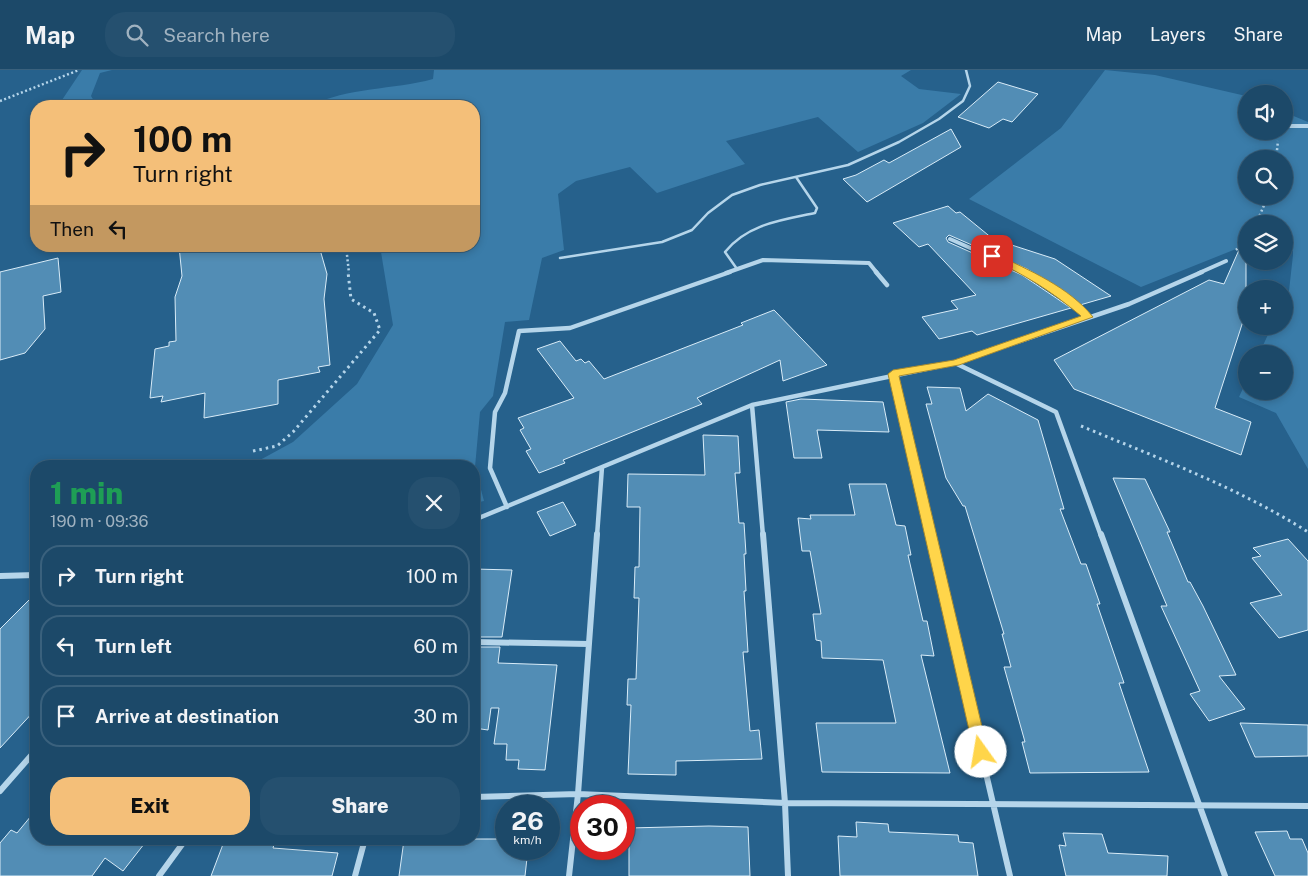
<!DOCTYPE html>
<meta charset="utf-8">
<style>
:root{--surface:#1c4969;--page:#25506f;--text:#f1f3f6;--muted:#a0b2c0;--line:#3a617d;--accent:#f4bf79}
body{margin:0;font-family:"Public Sans",sans-serif;background:var(--page);color:var(--text);height:100vh;display:flex;flex-direction:column;font-size:19px;white-space:nowrap}
*{box-sizing:border-box;margin:0}
p{font-size:16px;color:var(--muted)}
.icon{flex:none;width:28px;height:28px;fill:none;stroke:currentColor;stroke-width:2;stroke-linecap:round;stroke-linejoin:round}
.map{position:relative;flex:1;overflow:hidden}
.side{position:absolute;left:30px;top:390px;width:450px;height:385px;display:flex;flex-direction:column;background:var(--surface);border-radius:20px;box-shadow:0 2px 8px #0003,0 0 0 1px var(--line)}
.side>*{flex:none}
.top-card{position:absolute;left:30px;top:30px;width:450px;height:152px;border-radius:20px;box-shadow:0 2px 8px #0003,0 0 0 1px var(--line);background:#f4bf79;color:#111;overflow:hidden}
.tools{position:absolute;left:1238px;top:15px;display:grid;gap:10px}
.tools a{display:grid;place-items:center;width:55px;height:55px;border-radius:50%;background:var(--surface);box-shadow:0 2px 8px #0003,0 0 0 1px var(--line);font-size:25px}
.speed{position:absolute;left:495px;top:725px;display:flex;gap:10px;font-size:25px;font-weight:700;text-align:center}
.speed>*{display:grid;place-content:center;width:65px;height:65px;border-radius:50%;background:var(--surface);box-shadow:0 2px 8px #0003,0 0 0 1px var(--line);line-height:1}
.speed small{font-size:12px;font-weight:400}
.speed .limit{border:8px solid #d22;background:#fff;color:#111}
.pin{position:absolute;display:grid;place-items:center;width:42px;height:42px;color:#fff;margin:-21px;border-radius:10px;box-shadow:0 2px 8px #0006}
.me{position:absolute;width:55px;margin:-28px;rotate:347deg;stroke-linejoin:round;filter:drop-shadow(0 0 4px #0008)}
.turn{display:flex;align-items:center;gap:18px;height:105px;padding:0 20px;font-size:22px}
.turn .icon{width:65px;height:65px;stroke-width:2.5}
.turn b{display:block;font-size:35px;line-height:42px}
.then{display:flex;align-items:center;height:48px;padding:0 20px;background:#0003;gap:10px;font-size:19px}
.round{display:grid;place-items:center;flex:none;width:52px;height:52px;border-radius:20px;background:var(--page)}
.headline{display:flex;align-items:center;justify-content:space-between;height:85px;padding:0 20px}
h1{font-size:30px;font-weight:800;line-height:38px;color:#1e9e55}
.cta{display:flex;gap:10px;margin-top:auto;padding:10px 20px}
.cta a{flex:1;height:58px;border-radius:20px;background:var(--accent);color:#111;font-size:20px;font-weight:800;line-height:58px;text-align:center}
.cta a+a{background:var(--page);color:var(--text)}
ul{padding:0;list-style:none}
li{display:flex;align-items:center;gap:15px;height:62px;margin:0 10px 8px;padding:0 10px;border:2px solid var(--line);border-radius:20px}
li div{flex:1}
li b{display:block;font-size:19px}
li em{font-style:normal}
header{display:flex;align-items:center;gap:30px;box-sizing:border-box;height:70px;padding:0 25px;background:var(--surface);border-bottom:1px solid var(--line)}
header strong{font-size:24px}
nav{display:flex;gap:28px;margin-inline-start:auto;font-size:18px}
.search{width:350px;height:45px;background:var(--page);display:flex;align-items:center;gap:12px;box-sizing:border-box;padding:0 18px;border-radius:20px;color:var(--muted);font-size:19px}
.map>svg:first-child{display:block}
.green{fill:#3a7ca9;fill-rule:evenodd}
.building{fill:#528db5;stroke:#d9ecf8}
.lines{fill:none;stroke-linecap:round;stroke-linejoin:round}
.path-far1{stroke:#b5d5ea;stroke-width:2.5;stroke-dasharray:2 2.5;stroke-linecap:butt}
.path{stroke:#b5d5ea;stroke-width:3;stroke-dasharray:2.5 4;stroke-linecap:butt}
.service{stroke:#b5d5ea;stroke-width:2.5}
.minor-far2{stroke:#b5d5ea;stroke-width:4}
.minor-far1{stroke:#b5d5ea;stroke-width:4.5}
.minor{stroke:#b5d5ea;stroke-width:6}
.route{fill:#ffd54a;stroke:#a68a30}
</style>
<header>
<strong>Map</strong>
<div class="search"><svg class="icon" aria-label="search" viewBox="0 0 24 24"><circle cx="10" cy="10" r="6"/><path d="M15 15l6 6"/></svg>Search here</div>
<nav><a>Map</a><a>Layers</a><a>Share</a></nav>
</header>
<div class="map">
<svg width="1308" height="806" viewBox="0 0 1308 806">
<rect width="100%" height="100%" fill="#26618c"/>
<!-- green -->
<path class="green" d="M82 0H112L100 3 91 26 97 36H58Z
M434 0H911L901 6 919 19 961 24 923 53 858 82 818 47 726 71 745 94 657 123 630 97 576 111 558 124 564 180 542 188 529 250 505 252 493 326 480 342 475 397 484 431 474 433V396H249L293 372 357 314 393 255 380 176H474V36H310C348 17 393 20 433 9Z
M1105 0 1155 5 1246 26V61H1284V42L1308 52V399L1276 343 1239 327 1246 312V321H1284V284H1259L1272 256H1284V232L1289 221 1293 185V181L1284 177V154H1246V175L1141 217 969 129 1061 58ZM1246 89H1284V126H1246Z"/>
<!-- building -->
<path class="building" d="M998 12 1038 24 1012 52 1003 49 989 58 958 47Z
M951 59 961 77 867 132 843 109 856 105 884 90 889 93Z
M948 136 956 143 960 142 993 169 1055 189 1111 226 1080 235 1064 222 1027 199 949 165 946 168 948 172 1022 205 1071 238 977 265 972 261 939 269 922 247 958 239 951 231 976 225 928 174 919 177 893 153Z
M1246 164V242L1215 338 1251 352 1241 385 1074 319 1054 290 1209 210 1224 214Z
M179 176H319L327 204 324 229 330 295 318 297 320 302 278 310V334L204 348 205 323 161 332 163 326 150 328 155 279 169 276V272L176 271 175 227 182 206Z
M58 188 61 222 43 226 45 259 25 283 0 290V202Z
M774 240 827 295 783 311 780 290 697 328 702 334 563 390 565 393 539 403 526 381 531 379 520 360 524 358 518 348 574 328 537 279 560 271 576 291 581 289 585 293 589 291 604 309 743 255 741 253Z
M927 317 960 318 966 341 988 324 1038 350 1064 439H1060L1081 494H1086L1100 534H1097L1124 613H1119L1149 702 1030 703 1022 672H1025L1004 597H1011L1002 564H1004L965 436H963L946 408 926 334H932Z
M801 329 883 332 889 362 817 360 822 388H794L786 332Z
M703 365 738 366 740 403H735L739 453H744L746 484H744L746 521H744L748 582H743L750 661 759 660 762 689 676 691V705L628 704 631 635H627L628 609H636L639 528H634L635 497H639L640 437H627L628 404 705 405Z
M1113 408 1145 409 1170 462H1167L1188 512H1190L1203 536 1236 605 1219 606 1245 639 1209 651 1190 624 1200 621 1161 536H1167Z
M849 414H886L896 455 905 456 911 485H908L923 551H927L934 586 921 585 950 703 822 702 816 653H896L883 590 822 588 821 571 816 570 813 544H821L810 481H802L798 448 811 449 810 445H855Z
M563 432 576 455 550 466 537 442Z
M1288 469 1308 491V560L1279 568 1250 533 1282 525 1252 488 1261 486 1253 478Z
M474 499 512 500 502 567H474Z
M36 523V639L0 678V559Z
M474 577H500L498 593 557 595 545 700 518 699 519 690H506L507 674H494L499 638H491L488 660 474 658Z
M1240 653 1308 655V686L1255 687Z
M36 740V769H148L123 801 105 788 92 806H0V773L11 760 17 763Z
M856 752 888 754 889 762 958 765 959 772 973 773 978 806H840L838 766 857 767Z
M709 756 748 757 750 806H629V758Z
M1287 761 1290 769H1302L1308 783V806H1275L1255 762Z
M1063 763 1102 764 1108 783 1168 786 1167 806H1066L1059 775 1066 776Z
M225 769H276L273 778 338 783 332 806H211Z
M418 769H506V779H528L525 806H399L404 770Z"/>
<g class="lines">
<!-- path-far1 -->
<path class="path-far1" d="M0 31 79 0
M1276 89 1278 71
M1256 154 1268 126
M346 176 349 203
M1236 180 1246 170"/>
<!-- path -->
<path class="path" d="M1081 356C1158 388 1237 417 1308 462
M253 381 277 376 293 362 380 260 374 243 351 229 348 202"/>
<!-- service -->
<path class="service" d="M560 188 662 172 692 160 708 143 732 125 760 115 848 95 899 72 939 49 963 31 970 16 966 0
M737 199 725 182C747 154 782 150 815 143L817 138 796 107"/>
<!-- minor-far2 -->
<path class="minor-far2" d="M1284 56H1308
M950 169 1027 203
M726 203 763 190 869 193 877 203
M1199 203 1226 191"/>
<!-- minor-far1 -->
<path class="minor-far1" d="M876 202 887 215
M1025 202 1062 225 1088 247
M955 293 1129 234 1202 202
M893 304 931 466
M752 335 955 293 1056 342 1101 466
M507 437 490 398 495 342 505 323 519 261 570 258 730 202
M474 450 752 335 763 466
M597 466 602 397"/>
<!-- minor -->
<path class="minor" d="M763 464 785 733 788 806
M930 464 1010 806
M1101 464 1225 806
M0 506 36 505
M474 572 589 574
M0 721 36 680
M474 727 578 724 785 733 1308 736
M159 806 186 769
M355 806 365 769
M569 806 578 724 597 464"/>
</g>
<!-- route -->
<path class="route" d="M989 184H995C1029 200 1069 217 1093 247L959 295 899 306 988 682 986 687 981 689 976 687 974 682 888 304 893 300 954 290 1081 246C1050 220 1025 205 989 188Z"/>
</svg>
<div class="tools">
<a><svg class="icon" aria-label="sound" viewBox="0 0 24 24"><path d="M4 9h4l5-4v14l-5-4H4zM17 9q2 3 0 6"/></svg></a>
<a><svg class="icon" aria-label="search" viewBox="0 0 24 24"><circle cx="10" cy="10" r="6"/><path d="M15 15l6 6"/></svg></a>
<a><svg class="icon" aria-label="layers" viewBox="0 0 24 24"><path d="M12 4l9 5-9 5-9-5zM3 14l9 5 9-5"/></svg></a>
<a>+</a>
<a>−</a>
</div>
<div class="speed"><div>26<small>km/h</small></div><div class="limit">30</div></div>
<div class="pin" style="left:992px;top:186px;background:#d93025"><svg class="icon" aria-label="arrive" viewBox="0 0 24 24"><path d="M6 21V4h12l-3 4 3 4H6"/></svg></div>
<svg class="me" style="left:981px;top:682px" viewBox="-20 -20 40 40"><circle r="19" fill="#fff"/><path d="M0-13L10 11 0 6-10 11z" fill="#ffd54a"/></svg>
<div class="top-card">
<div class="turn"><svg class="icon" aria-label="right" viewBox="0 0 24 24"><path d="M7 20v-9h11M14 6l5 5-5 5"/></svg><div><b>100 m</b>Turn right</div></div>
<div class="then">Then<svg class="icon" aria-label="left" viewBox="0 0 24 24"><path d="M17 20v-9H6M10 6l-5 5 5 5"/></svg></div>
</div>
<section class="side">
<div class="headline"><div><h1>1 min</h1><p>190 m · 09:36</p></div><a class="round"><svg class="icon" aria-label="close" viewBox="0 0 24 24"><path d="M6 6l12 12M18 6L6 18"/></svg></a></div>
<ul>
<li><svg class="icon" aria-label="right" viewBox="0 0 24 24"><path d="M7 20v-9h11M14 6l5 5-5 5"/></svg><div><b>Turn right</b></div><em>100 m</em></li>
<li><svg class="icon" aria-label="left" viewBox="0 0 24 24"><path d="M17 20v-9H6M10 6l-5 5 5 5"/></svg><div><b>Turn left</b></div><em>60 m</em></li>
<li><svg class="icon" aria-label="arrive" viewBox="0 0 24 24"><path d="M6 21V4h12l-3 4 3 4H6"/></svg><div><b>Arrive at destination</b></div><em>30 m</em></li>
</ul>
<div class="cta"><a>Exit</a><a>Share</a></div>
</section>
</div>
